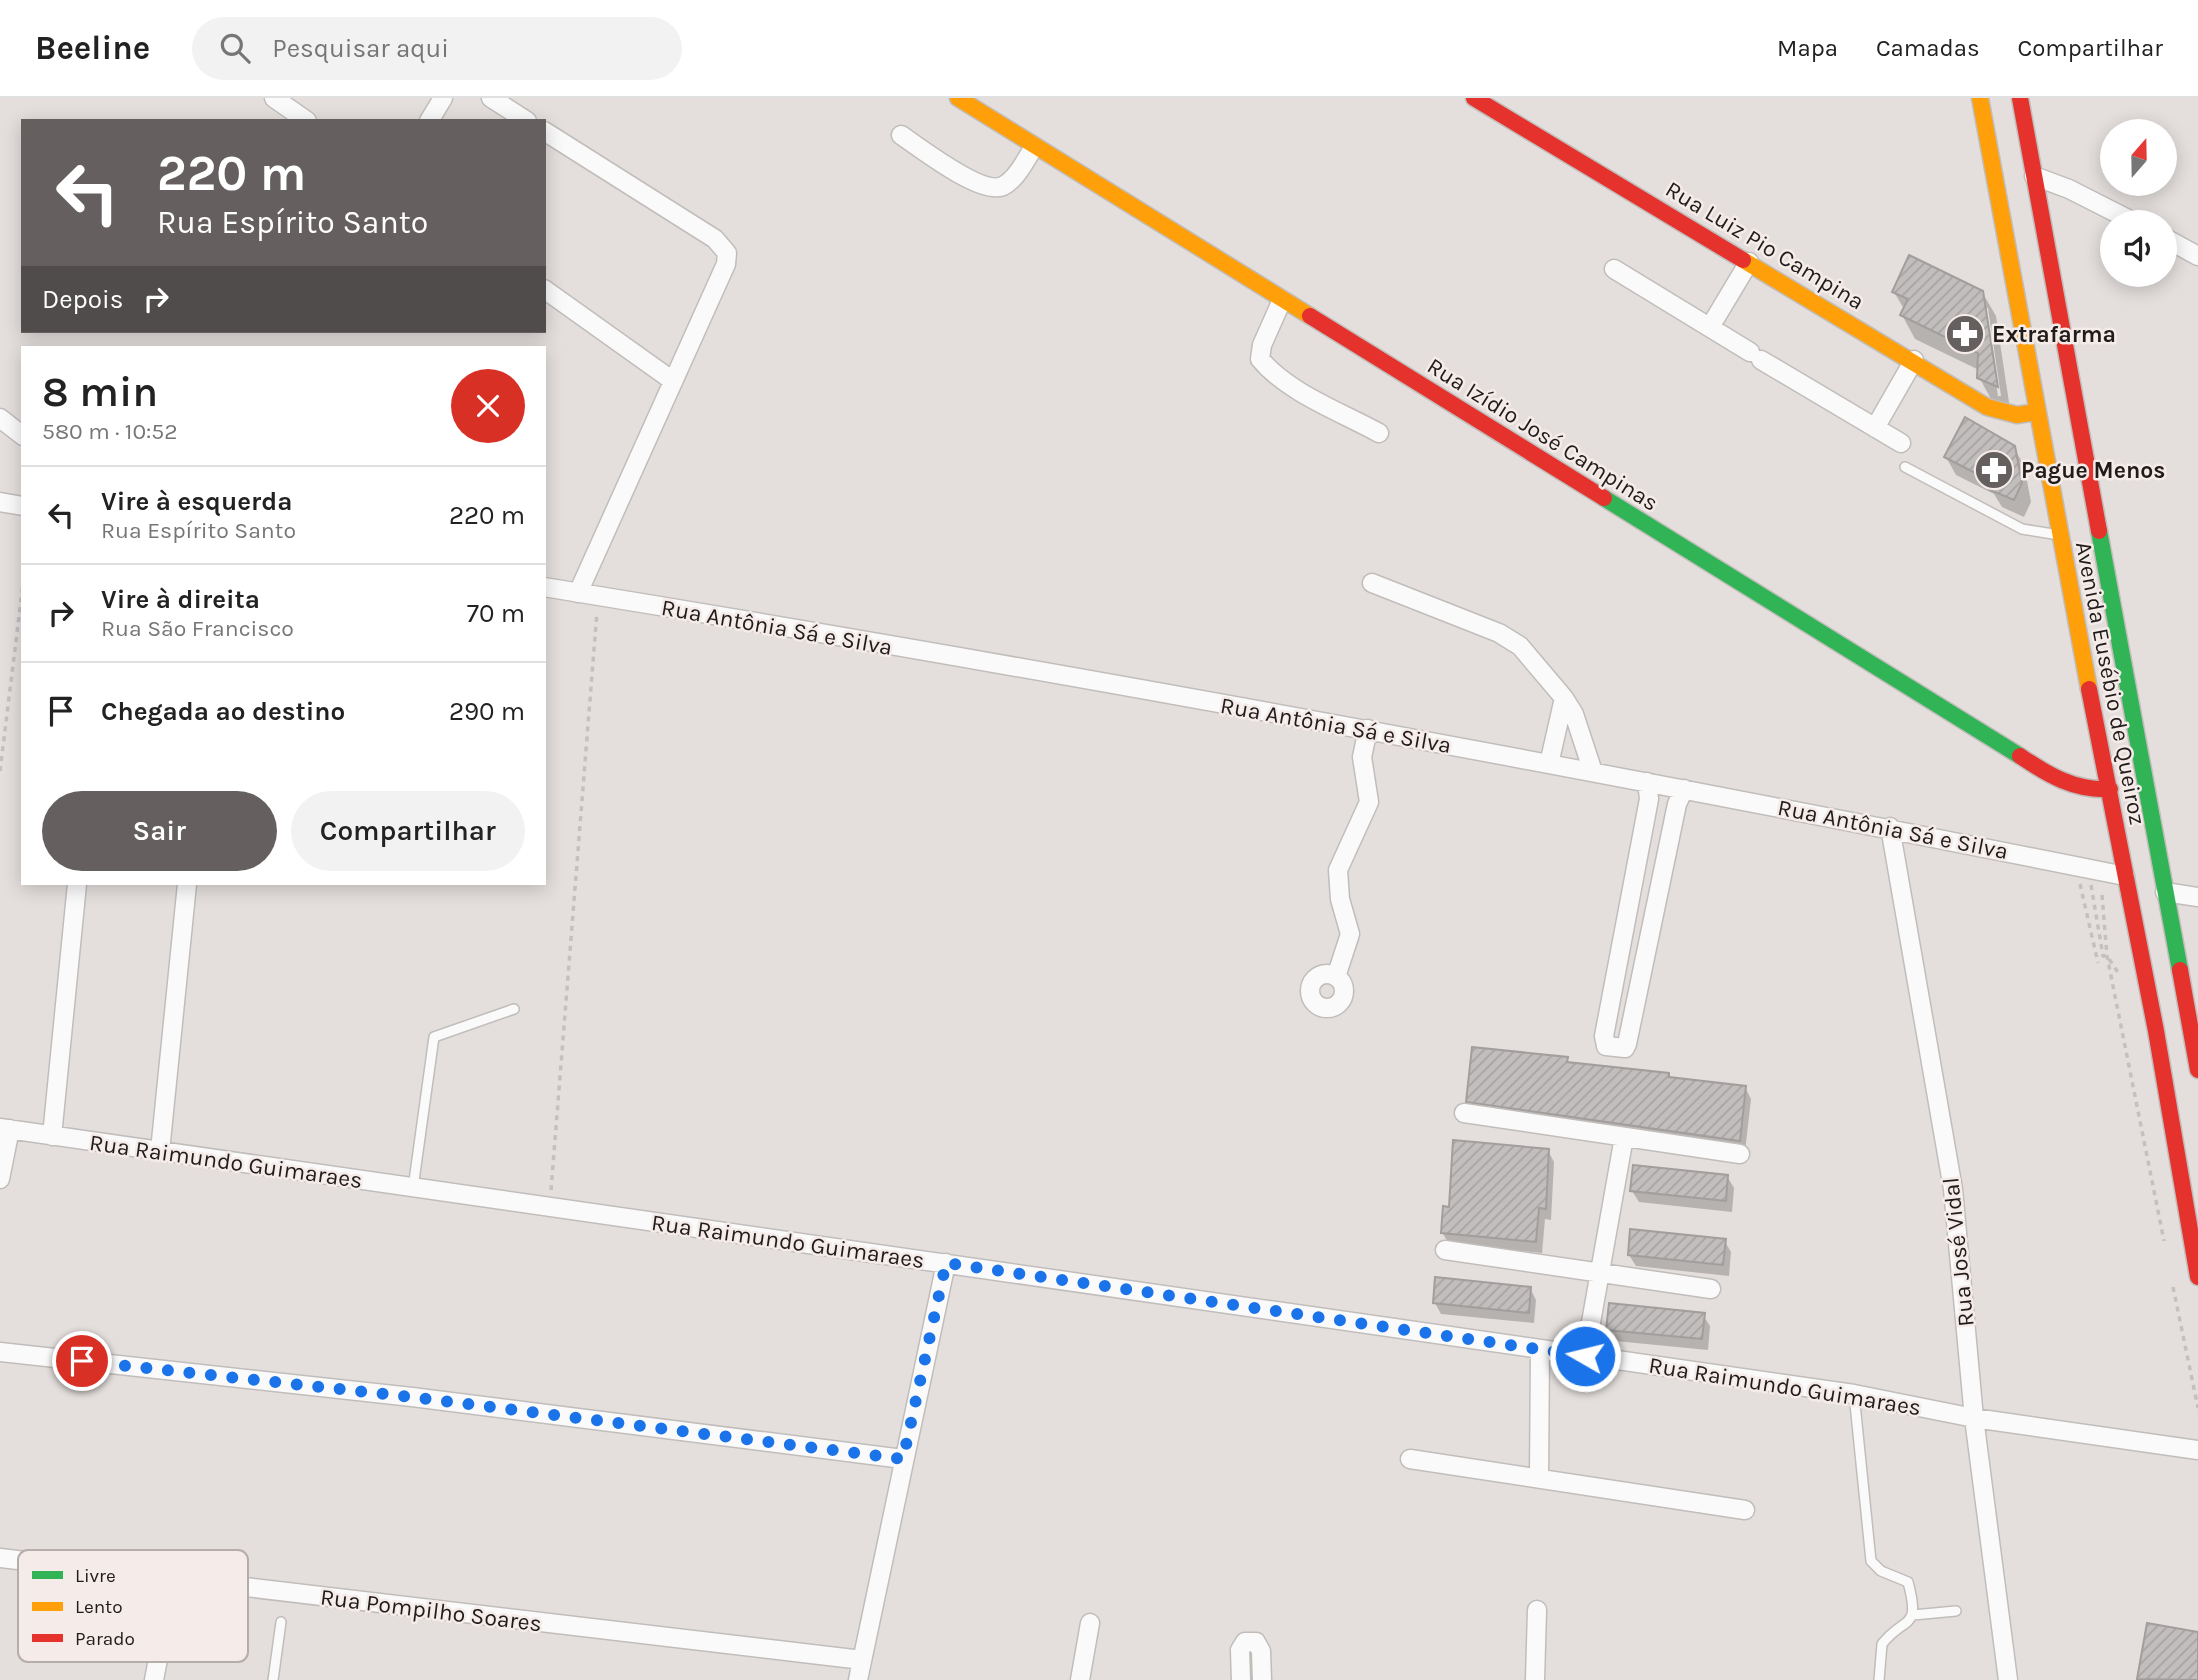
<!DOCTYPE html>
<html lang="pt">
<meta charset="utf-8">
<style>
:root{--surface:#fff;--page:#f2f2f2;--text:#222;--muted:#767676;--line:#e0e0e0;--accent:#65605f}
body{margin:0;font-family:Karla,sans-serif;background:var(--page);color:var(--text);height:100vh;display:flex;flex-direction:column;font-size:26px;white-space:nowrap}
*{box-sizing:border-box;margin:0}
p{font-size:23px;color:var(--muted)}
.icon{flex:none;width:38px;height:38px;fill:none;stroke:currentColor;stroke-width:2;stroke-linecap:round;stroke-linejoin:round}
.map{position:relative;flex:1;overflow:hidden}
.sheet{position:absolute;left:21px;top:248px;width:525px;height:539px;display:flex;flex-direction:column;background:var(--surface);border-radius:0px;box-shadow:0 4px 18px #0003}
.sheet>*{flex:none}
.banner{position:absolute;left:21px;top:21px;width:525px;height:214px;border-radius:0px;box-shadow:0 4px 18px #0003;background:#65605f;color:#fff;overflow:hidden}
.needle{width:46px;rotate:20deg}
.buttons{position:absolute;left:2100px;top:21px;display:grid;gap:14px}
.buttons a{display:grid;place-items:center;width:77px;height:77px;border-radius:50%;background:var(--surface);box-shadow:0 4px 18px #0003;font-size:35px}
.pin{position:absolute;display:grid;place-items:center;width:60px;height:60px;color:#fff;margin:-30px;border:4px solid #fff;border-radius:50%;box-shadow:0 2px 7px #0007}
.me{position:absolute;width:77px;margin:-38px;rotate:278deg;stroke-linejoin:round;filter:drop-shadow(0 0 5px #0008)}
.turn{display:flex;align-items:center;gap:24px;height:147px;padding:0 21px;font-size:32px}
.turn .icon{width:91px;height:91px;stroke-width:2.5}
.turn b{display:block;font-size:49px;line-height:60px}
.then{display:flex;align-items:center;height:66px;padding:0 21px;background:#0003;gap:14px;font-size:26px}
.round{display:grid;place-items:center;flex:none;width:74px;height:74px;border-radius:37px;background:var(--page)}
.headline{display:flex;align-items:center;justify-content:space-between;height:119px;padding:0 21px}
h1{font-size:42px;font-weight:600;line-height:52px}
.primary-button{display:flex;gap:14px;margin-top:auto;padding:14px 21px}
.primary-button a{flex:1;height:80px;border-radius:42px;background:var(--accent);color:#fff;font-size:28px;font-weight:600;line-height:80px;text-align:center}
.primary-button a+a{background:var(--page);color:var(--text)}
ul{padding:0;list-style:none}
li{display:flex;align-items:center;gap:21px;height:98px;padding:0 21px;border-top:2px solid var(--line)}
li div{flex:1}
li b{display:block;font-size:26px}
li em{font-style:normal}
header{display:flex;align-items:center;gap:42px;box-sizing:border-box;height:98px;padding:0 35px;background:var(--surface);border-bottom:2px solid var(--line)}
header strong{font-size:33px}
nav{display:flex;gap:38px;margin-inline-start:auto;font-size:24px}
.search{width:490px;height:63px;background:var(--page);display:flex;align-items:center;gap:18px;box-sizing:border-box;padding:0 24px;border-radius:38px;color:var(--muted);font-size:26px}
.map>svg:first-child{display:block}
.shadow{fill:#0003;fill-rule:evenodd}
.building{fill:url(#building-hatch);stroke:#a19e9d;stroke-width:2}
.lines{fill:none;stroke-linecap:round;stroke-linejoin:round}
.lane-casing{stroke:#c1bdbb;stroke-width:12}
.street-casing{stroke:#c1bdbb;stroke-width:21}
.fast-casing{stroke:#c1bdbb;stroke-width:19}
.slow-casing{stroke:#c1bdbb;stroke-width:19}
.jam-casing{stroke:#c1bdbb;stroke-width:19}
.path{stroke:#c3c0c0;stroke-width:3.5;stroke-dasharray:5 5;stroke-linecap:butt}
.lane{stroke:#fbfafa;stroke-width:9}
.street{stroke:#fbfafa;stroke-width:18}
.fast{stroke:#30b455;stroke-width:16}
.slow{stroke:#ff9f0a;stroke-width:16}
.jam{stroke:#e5322d;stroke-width:16}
.route{stroke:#1a73e8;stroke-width:12;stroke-dasharray:0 21.6}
.labels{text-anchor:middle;stroke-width:5;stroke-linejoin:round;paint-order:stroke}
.street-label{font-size:23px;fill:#201c1b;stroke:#f5ebe8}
.poi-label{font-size:23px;font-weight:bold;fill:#201c1b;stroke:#f5ebe8;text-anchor:start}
.key{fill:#f5ebe8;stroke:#b5adaa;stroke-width:2}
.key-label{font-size:19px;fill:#201c1b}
</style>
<header>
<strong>Beeline</strong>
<div class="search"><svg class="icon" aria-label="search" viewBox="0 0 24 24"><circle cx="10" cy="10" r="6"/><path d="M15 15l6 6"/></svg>Pesquisar aqui</div>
<nav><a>Mapa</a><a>Camadas</a><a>Compartilhar</a></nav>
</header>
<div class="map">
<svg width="2198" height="1582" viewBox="0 0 2198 1582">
<defs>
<pattern id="building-hatch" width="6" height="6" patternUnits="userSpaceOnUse" patternTransform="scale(1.75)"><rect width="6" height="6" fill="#c2bebd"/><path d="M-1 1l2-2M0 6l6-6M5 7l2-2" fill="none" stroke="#a6a3a2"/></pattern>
</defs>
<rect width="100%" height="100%" fill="#e4dfdd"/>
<!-- shadow -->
<path class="shadow" d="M1894 194H1982L1996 218 2010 311 1992 303 1979 279V272L1915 241 1902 217 1904 211ZM1984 210H1988L2001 298H1998Z
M2013 349 2024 367 2031 404 2024 419 2002 409 1994 396 1956 377 1946 359Z
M1567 961 1570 966 1668 976 1671 982 1745 989 1751 1001 1745 1054 1474 1015 1468 1003Z
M1548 1053 1554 1064 1551 1122 1545 1121 1542 1155 1449 1146 1442 1134 1451 1111Z
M1727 1078 1734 1090 1732 1114 1639 1104 1632 1093Z
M1724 1142 1731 1154 1729 1178 1636 1168 1629 1157Z
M1530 1190 1536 1202 1534 1225 1441 1216 1435 1205Z
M1703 1217 1710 1228 1708 1252 1615 1243 1608 1231Z
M2198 1536V1582H2140L2139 1580Z"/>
<!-- building -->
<path class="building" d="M1909 157 1983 193 1998 289 1977 280 1978 255 1900 217 1908 201 1892 194Z
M1965 319 2015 348 2022 385 2014 402 1990 392 1993 384 1944 359Z
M1472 949 1568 959 1567 964 1669 975V979L1746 988 1740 1043 1466 1004Z
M1453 1042 1549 1051 1546 1111 1539 1110 1536 1144 1441 1135 1443 1108 1449 1109Z
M1633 1067 1728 1077 1726 1103 1630 1093Z
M1630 1131 1726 1141 1723 1167 1628 1157Z
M1435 1179 1531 1189 1529 1215 1433 1205Z
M1609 1205 1705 1215 1702 1241 1606 1232Z
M2147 1525 2198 1534V1582L2137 1581Z"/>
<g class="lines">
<!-- lane casing -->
<g class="lane-casing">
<path id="lane" d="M1905 369 2022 431 2053 436
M413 1090 434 939 514 911
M1854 1296 1871 1463 1881 1473 1908 1484C1921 1533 1905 1517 1882 1546L1879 1582
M1913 1517 1956 1513
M273 1582 281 1524"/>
</g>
<!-- street casing -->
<g class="street-casing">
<path id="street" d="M274 0 307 23
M491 0 527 23
M429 23 443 0
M544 33 715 141 727 155 726 166 578 495
M901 37C920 50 982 98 1003 88 1017 81 1026 61 1034 49
M2034 78 2069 91 2134 124
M2165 140 2198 158
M1614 171 1750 254
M544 191 673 283
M1282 202 1262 247 1260 261C1288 295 1341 314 1379 335
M1710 229 1749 164
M1761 262 1901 345
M0 320 23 338
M1875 330 1914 262
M0 404 23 408
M1372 485 1499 535 1520 548 1564 600
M544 489C1073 575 1600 673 2125 778
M1549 666 1564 600 1574 616 1593 674
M1647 684 1649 701 1604 938 1606 948 1625 950 1627 946 1677 706 1684 691
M1890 729 1953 1091 1974 1320 2008 1582
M2165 794 2198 799
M1310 893a17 17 0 1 1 34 0a17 17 0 1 1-34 0Z
M1336 879 1350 836 1340 801 1338 772 1369 704 1362 659 1368 631
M1464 1015 1740 1056
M0 1030 1854 1296 1974 1320 2198 1352
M52 1038 77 786
M160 1053 187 786
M0 1081 10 1031
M1445 1152 1711 1191
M0 1254 412 1299 903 1361
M1585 1258 1624 1039
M1410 1361 1745 1412
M1539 1379 1540 1251
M0 1460 862 1562
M154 1582 170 1498
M858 1582 946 1165
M1080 1582 1090 1525
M1241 1582 1240 1552 1245 1544H1256L1261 1553 1262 1582
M1535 1582 1537 1512"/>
</g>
<!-- fast casing -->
<g class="fast-casing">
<path id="fast" d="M1604 400 2020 658
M2099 433 2180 872"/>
</g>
<!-- slow casing -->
<g class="slow-casing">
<path id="slow" d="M958 0 1310 218
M1980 0 2089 591
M1743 162 1987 309 2017 317 2037 314"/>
</g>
<!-- jam casing -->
<g class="jam-casing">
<path id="jam" d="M1474 0 1743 162
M2020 0 2099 433
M1310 218 1604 400
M2089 591 2156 933 2198 1179
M2020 658C2048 677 2075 693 2110 691
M2180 872 2198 972"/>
</g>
<!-- path -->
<path class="path" d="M0 673 23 486
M2080 786 2098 865
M2091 787 2103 858H2107L2119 876
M2102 797 2107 858 2164 1143
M551 1092 597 514
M2173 1189 2198 1310"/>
<!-- lane -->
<use href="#lane" class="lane"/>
<!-- street -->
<use href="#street" class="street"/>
<!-- fast -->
<use href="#fast" class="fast"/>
<!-- slow -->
<use href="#slow" class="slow"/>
<!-- jam -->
<use href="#jam" class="jam"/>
</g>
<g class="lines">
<!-- route -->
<path class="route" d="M82 1263 412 1299 903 1361 946 1165 1585 1258"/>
</g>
<!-- icons -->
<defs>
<g id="pharmacy-disc" transform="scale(2.0125)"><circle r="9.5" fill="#65605f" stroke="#f5ebe8"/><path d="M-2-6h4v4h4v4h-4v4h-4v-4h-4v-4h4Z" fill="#fff"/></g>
</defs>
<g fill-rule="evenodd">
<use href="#pharmacy-disc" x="1965" y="236"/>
<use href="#pharmacy-disc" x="1994" y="372"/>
</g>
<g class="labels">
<!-- street labels -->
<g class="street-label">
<text transform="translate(1765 147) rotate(31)" y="8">Rua Luiz Pio Campina</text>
<text transform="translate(1543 336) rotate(32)" y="8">Rua Izídio José Campinas</text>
<text transform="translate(777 529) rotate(10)" y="8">Rua Antônia Sá e Silva</text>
<text transform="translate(2111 585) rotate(79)" y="8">Avenida Eusébio de Queiroz</text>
<text transform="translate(1336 627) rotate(10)" y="8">Rua Antônia Sá e Silva</text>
<text transform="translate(1893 731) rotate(11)" y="8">Rua Antônia Sá e Silva</text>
<text transform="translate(226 1063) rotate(8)" y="8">Rua Raimundo Guimaraes</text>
<text transform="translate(788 1143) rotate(8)" y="8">Rua Raimundo Guimaraes</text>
<text transform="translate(1958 1154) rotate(-96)" y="8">Rua José Vidal</text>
<text transform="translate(1785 1288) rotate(9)" y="8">Rua Raimundo Guimaraes</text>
<text transform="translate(431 1512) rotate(7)" y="8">Rua Pompilho Soares</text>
</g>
<!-- poi labels -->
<g class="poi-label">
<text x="1992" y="244">Extrafarma</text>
<text x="2021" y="380">Pague Menos</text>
</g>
</g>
<!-- legend -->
<rect x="18" y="1452" width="230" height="112" rx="10" class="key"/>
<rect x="32" y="1473" width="31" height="8" fill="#30b455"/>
<rect x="32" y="1504" width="31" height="9" fill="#ff9f0a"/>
<rect x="32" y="1536" width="31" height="8" fill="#e5322d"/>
<g class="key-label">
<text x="75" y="1484">Livre</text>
<text x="75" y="1515">Lento</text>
<text x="75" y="1547">Parado</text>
</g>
</svg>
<div class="buttons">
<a><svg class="needle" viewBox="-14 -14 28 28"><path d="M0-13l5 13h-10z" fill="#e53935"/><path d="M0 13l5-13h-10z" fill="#767676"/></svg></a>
<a><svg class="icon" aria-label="sound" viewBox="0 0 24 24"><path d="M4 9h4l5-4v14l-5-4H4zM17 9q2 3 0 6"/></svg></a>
</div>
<div class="pin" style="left:82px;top:1263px;background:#d93025"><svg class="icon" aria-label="arrive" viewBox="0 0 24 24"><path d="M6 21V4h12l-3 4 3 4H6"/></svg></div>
<svg class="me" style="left:1585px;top:1258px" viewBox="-20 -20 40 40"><circle r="17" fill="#1a73e8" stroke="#fff" stroke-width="3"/><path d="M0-11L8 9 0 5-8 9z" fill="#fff"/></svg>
<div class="banner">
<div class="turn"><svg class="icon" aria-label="left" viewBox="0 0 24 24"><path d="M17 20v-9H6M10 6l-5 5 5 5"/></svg><div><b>220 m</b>Rua Espírito Santo</div></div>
<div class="then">Depois<svg class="icon" aria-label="right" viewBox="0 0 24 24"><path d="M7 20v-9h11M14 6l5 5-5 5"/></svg></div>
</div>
<section class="sheet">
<div class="headline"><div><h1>8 min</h1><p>580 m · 10:52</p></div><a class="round" style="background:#d93025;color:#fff"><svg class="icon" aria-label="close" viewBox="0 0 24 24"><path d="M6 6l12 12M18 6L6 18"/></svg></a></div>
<ul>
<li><svg class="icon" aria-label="left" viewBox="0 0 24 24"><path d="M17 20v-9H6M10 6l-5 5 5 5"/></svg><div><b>Vire à esquerda</b><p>Rua Espírito Santo</p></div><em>220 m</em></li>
<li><svg class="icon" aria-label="right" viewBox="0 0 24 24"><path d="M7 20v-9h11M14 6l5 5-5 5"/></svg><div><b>Vire à direita</b><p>Rua São Francisco</p></div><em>70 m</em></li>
<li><svg class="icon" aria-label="arrive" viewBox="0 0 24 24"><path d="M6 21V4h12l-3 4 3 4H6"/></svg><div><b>Chegada ao destino</b></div><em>290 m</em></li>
</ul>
<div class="primary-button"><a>Sair</a><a>Compartilhar</a></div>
</section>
</div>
